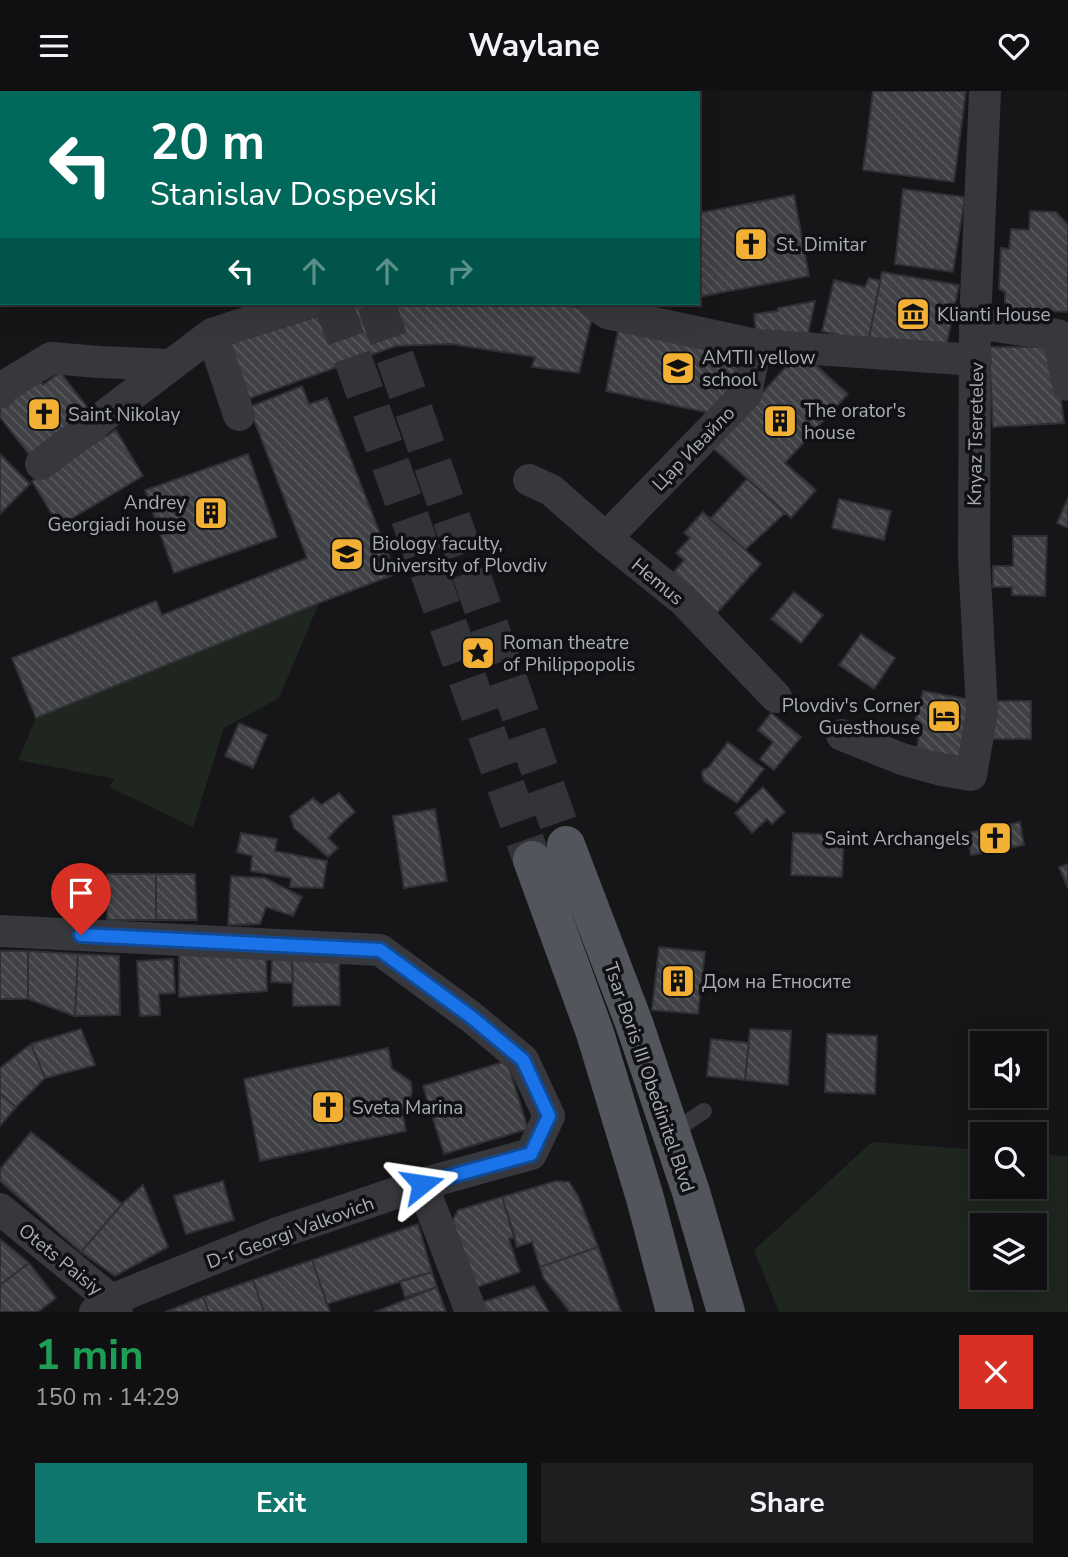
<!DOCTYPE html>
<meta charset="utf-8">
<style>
:root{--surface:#101012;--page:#1e1e20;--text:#f1f3f6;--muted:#9c9d9f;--line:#303032;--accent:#0f766e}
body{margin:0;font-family:"Nunito Sans",sans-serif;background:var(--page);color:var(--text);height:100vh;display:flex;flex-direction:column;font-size:26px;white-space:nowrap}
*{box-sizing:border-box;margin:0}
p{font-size:23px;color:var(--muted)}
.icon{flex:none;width:38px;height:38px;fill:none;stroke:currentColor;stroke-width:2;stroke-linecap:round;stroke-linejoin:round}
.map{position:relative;height:1221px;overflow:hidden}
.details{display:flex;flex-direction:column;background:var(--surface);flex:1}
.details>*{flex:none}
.banner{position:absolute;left:0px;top:0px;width:700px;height:214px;box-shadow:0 7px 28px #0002,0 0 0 2px var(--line);background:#00695c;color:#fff;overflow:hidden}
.fabs{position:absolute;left:970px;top:940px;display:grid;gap:14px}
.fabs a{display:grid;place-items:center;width:77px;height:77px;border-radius:0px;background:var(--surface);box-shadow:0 7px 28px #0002,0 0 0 2px var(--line);font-size:35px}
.pin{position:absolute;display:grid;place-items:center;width:60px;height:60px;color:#fff;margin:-72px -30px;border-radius:50% 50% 50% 0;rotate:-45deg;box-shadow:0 0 7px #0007}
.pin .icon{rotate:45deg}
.me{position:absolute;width:77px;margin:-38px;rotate:75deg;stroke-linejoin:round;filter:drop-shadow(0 0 5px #0008)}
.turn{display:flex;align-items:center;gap:24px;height:147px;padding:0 35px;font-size:32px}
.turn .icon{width:91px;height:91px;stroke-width:2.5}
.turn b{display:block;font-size:49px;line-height:60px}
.lanes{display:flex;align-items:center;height:66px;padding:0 35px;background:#0003;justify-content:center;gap:35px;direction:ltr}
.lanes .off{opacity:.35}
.round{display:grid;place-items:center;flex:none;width:74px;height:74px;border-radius:0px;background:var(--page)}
.overview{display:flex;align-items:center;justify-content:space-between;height:119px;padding:0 35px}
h1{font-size:42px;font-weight:700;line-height:52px;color:#1e9e55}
.cta{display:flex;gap:14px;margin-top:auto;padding:14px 35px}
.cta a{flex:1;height:80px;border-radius:0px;background:var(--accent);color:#fff;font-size:28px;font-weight:700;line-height:80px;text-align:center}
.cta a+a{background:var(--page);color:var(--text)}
header{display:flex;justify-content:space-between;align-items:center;height:91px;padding:0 35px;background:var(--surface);font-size:32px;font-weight:700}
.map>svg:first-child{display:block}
.grass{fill:#1e261f;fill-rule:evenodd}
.building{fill:url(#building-back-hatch);stroke:#303034;stroke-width:2}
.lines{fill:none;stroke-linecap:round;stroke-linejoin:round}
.primary-tunnel{stroke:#333438;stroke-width:38;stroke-dasharray:38 19;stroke-linecap:butt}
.lane{stroke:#37383d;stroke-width:16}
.street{stroke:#37383d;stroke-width:32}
.primary{stroke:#53555c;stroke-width:38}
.route-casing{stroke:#114b97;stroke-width:18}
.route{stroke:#1a73e8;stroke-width:12}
.labels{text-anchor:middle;stroke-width:7;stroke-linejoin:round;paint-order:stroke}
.poi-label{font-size:19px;fill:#a8adb8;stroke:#111113;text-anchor:start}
.street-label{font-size:19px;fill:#a8adb8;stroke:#111113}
</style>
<header><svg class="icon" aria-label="menu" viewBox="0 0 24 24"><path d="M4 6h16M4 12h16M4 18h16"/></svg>Waylane<svg class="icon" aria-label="heart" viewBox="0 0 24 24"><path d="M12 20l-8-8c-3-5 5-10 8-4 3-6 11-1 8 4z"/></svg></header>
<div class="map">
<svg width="1068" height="1221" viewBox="0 0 1068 1221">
<defs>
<pattern id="building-back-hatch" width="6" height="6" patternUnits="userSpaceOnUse" patternTransform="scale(1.75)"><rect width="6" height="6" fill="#404145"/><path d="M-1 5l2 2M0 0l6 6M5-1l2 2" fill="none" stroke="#595a5e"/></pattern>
</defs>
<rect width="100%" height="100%" fill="#161618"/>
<!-- grass -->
<path class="grass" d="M319 512 279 607 224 637 193 736 109 696 115 688 18 669 36 627Z
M872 1051 982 1059V1096H1034V1063L1068 1065V1221H779L754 1159ZM982 1134H1034V1186H982Z"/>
<!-- building -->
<path class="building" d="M873 0H966L954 91 863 79Z
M903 98 965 106 953 181 895 173Z
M794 104 809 185 698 206V122Z
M1030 120 1056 121 1068 134V221L1005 218V201L999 198 1001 157 1009 158 1011 138 1029 139Z
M882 181 959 194 945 261 868 252Z
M869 187 880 190 868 252 822 240 834 189 865 196Z
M815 210 808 243 756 242 754 223 778 220V217Z
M358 212H546L594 219 579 282 532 276 535 266 451 253 396 255 245 309 226 254Z
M620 230 752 256 719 324 606 300Z
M989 256H1055L1064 332 993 336Z
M800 260 848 303 785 372 816 399 791 427 713 357Z
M60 281 91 321 32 367 0 326V312L35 285 43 294Z
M302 295 309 313 327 307 396 483 319 512 36 627 12 567 156 510 162 524 307 467 249 316Z
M116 339 143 385 59 435 32 390Z
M0 363 30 393 0 423Z
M248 363 277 446 174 482 145 399Z
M747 388 785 422 745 459 710 428Z
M1068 407V437L1057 432Z
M839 408 891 420 884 449 832 437Z
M703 421 761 473 717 522 672 483 684 469 676 462 690 447 684 442Z
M1013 445H1047L1045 505 1012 504V496H993V475H1013Z
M794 501 823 524 801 552 771 528Z
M861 543 895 567 874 598 839 574Z
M923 600 973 609 968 656 958 666 917 658 919 643 912 641Z
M989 610H1031V648H989Z
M771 622 801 646 774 679 760 668 773 651 758 639Z
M239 632 267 644 253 677 225 665Z
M728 651 764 678 737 712 704 690 702 684 703 679 708 677Z
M763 696 785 721 772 733 767 728 752 742 735 722Z
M339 702 355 721 342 732 328 747 338 757 328 766 294 737 290 725 313 707 321 714Z
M435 718 447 790 404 797 393 725Z
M1020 731 1024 754 971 764 967 742Z
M241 742 277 748 275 760 327 770 323 797 290 796 291 787 251 780 252 765 237 761Z
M793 742 844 744 842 786 791 784Z
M1068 773V797L1059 776Z
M107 783H156V829H107Z
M156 783H195L197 829H156Z
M231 785 265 787 302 806 293 825 266 816 260 833 228 834Z
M659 856 705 861 698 923 652 919Z
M266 858 267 900 179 906V861Z
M0 860H28V908H0Z
M28 860 78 863 75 925 28 908Z
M78 863 119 865 120 924 75 925Z
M339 865 340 914 293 915 292 866Z
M272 866H292L293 892 271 891Z
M173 868 175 902 159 903 160 924 140 925 137 870Z
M81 938 95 974 45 987 31 953Z
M750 938 791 940 788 994 745 989Z
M827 943 877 945 875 1003 825 1001Z
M711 948 749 952 745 989 707 985Z
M31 953 45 987 16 1016 0 1002V977Z
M388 957 392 978 402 984 411 991 412 1002 408 1013 402 1020 406 1040 260 1070 244 988Z
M507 970 528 1038 444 1063 423 995Z
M0 1002 16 1016 0 1035Z
M31 1041 122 1113 81 1161 0 1090V1078Z
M223 1090 234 1129 186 1143 174 1105Z
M556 1090 569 1091 578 1105 598 1156 540 1176 532 1151 517 1156 502 1106Z
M143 1094 168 1156 115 1185 81 1161 122 1113Z
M502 1106 515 1146 509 1148 520 1181 472 1198 451 1132 458 1119Z
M418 1133 432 1181 327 1213 312 1169Z
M0 1148 29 1172 0 1194Z
M598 1156 621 1221H570L544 1188 540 1176Z
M312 1169 330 1221H264L253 1189Z
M29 1172 56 1207 38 1221H0V1194Z
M432 1181 437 1196 405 1206 400 1190Z
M253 1189 264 1221H209L203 1206Z
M534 1195 549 1221H486L482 1211Z
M437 1196 446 1221H375Z
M203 1206 209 1221H165Z"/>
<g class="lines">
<!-- primary-tunnel -->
<path class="primary-tunnel" d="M257 0 258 2
M302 0V2
M333 212 532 769
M376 212 566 754"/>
<!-- lane -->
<path class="lane" d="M671 1042 704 1020"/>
<!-- street -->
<path class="street" d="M101 2 106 0
M580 2 581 0
M0 41H2
M0 148H2
M594 212 607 222 756 254 976 269
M975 232 1058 244 1068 294
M212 243 239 324
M0 302 5 295 51 267 99 271 170 274
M41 373 212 243 306 212
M529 389 551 399 606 447 683 509 776 606
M606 447 746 303 756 254
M842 644 902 668 942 679 971 684 982 621 974 466 975 232 985 0
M0 840 380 859 470 925 523 969 549 1025 531 1063 422 1093 275 1143 111 1209 95 1221
M422 1093 471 1221
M0 1118 111 1209 117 1221"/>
<!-- primary -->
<path class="primary" d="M566 754 634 932 691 1101 726 1221
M532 769 595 942 645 1107 675 1221"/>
</g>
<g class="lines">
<!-- route casing -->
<g class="route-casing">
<path id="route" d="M81 844 380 859 470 925 523 969 549 1025 531 1063 422 1093"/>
</g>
<!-- route -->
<use href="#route" class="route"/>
</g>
<!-- icons -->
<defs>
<g id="church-square" transform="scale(1.75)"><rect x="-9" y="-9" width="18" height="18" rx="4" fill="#f2b134" stroke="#111113"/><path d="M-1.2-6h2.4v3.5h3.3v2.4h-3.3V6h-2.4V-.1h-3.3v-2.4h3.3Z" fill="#111"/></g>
<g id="museum-square" transform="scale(1.75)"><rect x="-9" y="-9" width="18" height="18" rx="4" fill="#f2b134" stroke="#111113"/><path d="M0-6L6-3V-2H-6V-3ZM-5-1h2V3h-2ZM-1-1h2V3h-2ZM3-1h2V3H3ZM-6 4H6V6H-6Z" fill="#111"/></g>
<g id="university-square" transform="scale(1.75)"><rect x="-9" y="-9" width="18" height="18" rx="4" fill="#f2b134" stroke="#111113"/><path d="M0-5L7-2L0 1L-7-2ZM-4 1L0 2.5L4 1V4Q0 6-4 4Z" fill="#111"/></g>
<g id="building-square" transform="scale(1.75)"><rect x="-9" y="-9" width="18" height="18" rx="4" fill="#f2b134" stroke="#111113"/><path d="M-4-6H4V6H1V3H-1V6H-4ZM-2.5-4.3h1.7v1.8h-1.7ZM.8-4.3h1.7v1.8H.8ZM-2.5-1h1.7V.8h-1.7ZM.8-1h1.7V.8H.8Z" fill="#111"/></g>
<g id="sight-square" transform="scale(1.75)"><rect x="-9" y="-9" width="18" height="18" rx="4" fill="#f2b134" stroke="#111113"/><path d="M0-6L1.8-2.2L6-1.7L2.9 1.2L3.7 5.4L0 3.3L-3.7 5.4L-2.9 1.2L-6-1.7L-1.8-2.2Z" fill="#111"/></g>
<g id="hotel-square" transform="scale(1.75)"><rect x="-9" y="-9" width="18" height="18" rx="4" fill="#f2b134" stroke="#111113"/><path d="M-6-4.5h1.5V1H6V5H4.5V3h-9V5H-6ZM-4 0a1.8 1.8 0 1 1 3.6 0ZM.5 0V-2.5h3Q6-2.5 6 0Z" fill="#111"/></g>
</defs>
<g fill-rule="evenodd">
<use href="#church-square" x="751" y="153"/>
<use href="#museum-square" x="913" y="223"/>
<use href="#university-square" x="678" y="277"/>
<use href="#church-square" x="44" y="323"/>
<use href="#building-square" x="780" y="330"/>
<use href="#building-square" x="211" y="422"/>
<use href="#university-square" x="347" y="463"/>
<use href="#sight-square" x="478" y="562"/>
<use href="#hotel-square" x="944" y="625"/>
<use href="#church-square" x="995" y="747"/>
<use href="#building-square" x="678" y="890"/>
<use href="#church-square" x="328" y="1016"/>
</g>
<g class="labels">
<!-- poi labels -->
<g class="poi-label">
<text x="776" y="160">St. Dimitar</text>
<text x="937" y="230">Klianti House</text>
<text x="702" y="273">AMTII yellow<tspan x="702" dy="22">school</tspan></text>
<text x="804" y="326">The orator's<tspan x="804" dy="22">house</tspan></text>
<text x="68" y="330">Saint Nikolay</text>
<text x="186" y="418" text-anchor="end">Andrey<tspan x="186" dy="22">Georgiadi house</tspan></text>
<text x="372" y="459">Biology faculty,<tspan x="372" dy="22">University of Plovdiv</tspan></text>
<text x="503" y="558">Roman theatre<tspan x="503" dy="22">of Philippopolis</tspan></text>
<text x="920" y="621" text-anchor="end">Plovdiv's Corner<tspan x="920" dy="22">Guesthouse</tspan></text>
<text x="970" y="754" text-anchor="end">Saint Archangels</text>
<text x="702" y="897">Дом на Етносите</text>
<text x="352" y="1023">Sveta Marina</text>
</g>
<!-- street labels -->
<g class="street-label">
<text transform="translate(975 343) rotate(-89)" y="7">Knyaz Tseretelev</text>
<text transform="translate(693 357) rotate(-46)" y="7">Цар Ивайло</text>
<text transform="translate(658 490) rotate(40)" y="7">Hemus</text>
<text transform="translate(650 986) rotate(71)" y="7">Tsar Boris III Obedinitel Blvd</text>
<text transform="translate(290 1141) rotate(-20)" y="7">D-r Georgi Valkovich</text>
<text transform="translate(61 1168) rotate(39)" y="7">Otets Paisiy</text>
</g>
</g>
</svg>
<div class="fabs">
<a><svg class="icon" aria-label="sound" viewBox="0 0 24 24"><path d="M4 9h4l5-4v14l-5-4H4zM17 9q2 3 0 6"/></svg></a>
<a><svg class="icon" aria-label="search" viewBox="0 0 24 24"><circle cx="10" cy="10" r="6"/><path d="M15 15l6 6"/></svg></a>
<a><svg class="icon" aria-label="layers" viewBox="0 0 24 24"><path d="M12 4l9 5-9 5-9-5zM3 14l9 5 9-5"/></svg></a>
</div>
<div class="pin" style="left:81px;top:844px;background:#d93025"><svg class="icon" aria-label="arrive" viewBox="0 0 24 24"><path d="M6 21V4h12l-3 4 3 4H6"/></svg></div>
<svg class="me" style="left:422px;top:1093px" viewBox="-20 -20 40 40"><path d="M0-17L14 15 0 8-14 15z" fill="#1a73e8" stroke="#fff" stroke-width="4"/></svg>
<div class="banner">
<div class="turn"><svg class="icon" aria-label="left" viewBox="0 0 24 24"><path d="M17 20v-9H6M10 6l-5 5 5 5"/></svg><div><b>20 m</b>Stanislav Dospevski</div></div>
<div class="lanes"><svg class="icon" aria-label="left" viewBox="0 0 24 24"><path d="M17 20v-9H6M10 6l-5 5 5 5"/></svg><svg class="icon off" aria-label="ahead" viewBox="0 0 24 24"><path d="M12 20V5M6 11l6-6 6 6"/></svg><svg class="icon off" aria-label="ahead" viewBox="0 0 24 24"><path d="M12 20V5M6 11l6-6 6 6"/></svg><svg class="icon off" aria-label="right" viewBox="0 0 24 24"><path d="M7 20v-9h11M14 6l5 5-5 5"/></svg></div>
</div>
</div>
<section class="details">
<div class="overview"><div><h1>1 min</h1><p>150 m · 14:29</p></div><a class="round" style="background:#d93025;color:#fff"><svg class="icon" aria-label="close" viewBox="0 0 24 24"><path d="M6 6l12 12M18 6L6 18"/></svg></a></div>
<div class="cta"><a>Exit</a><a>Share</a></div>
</section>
